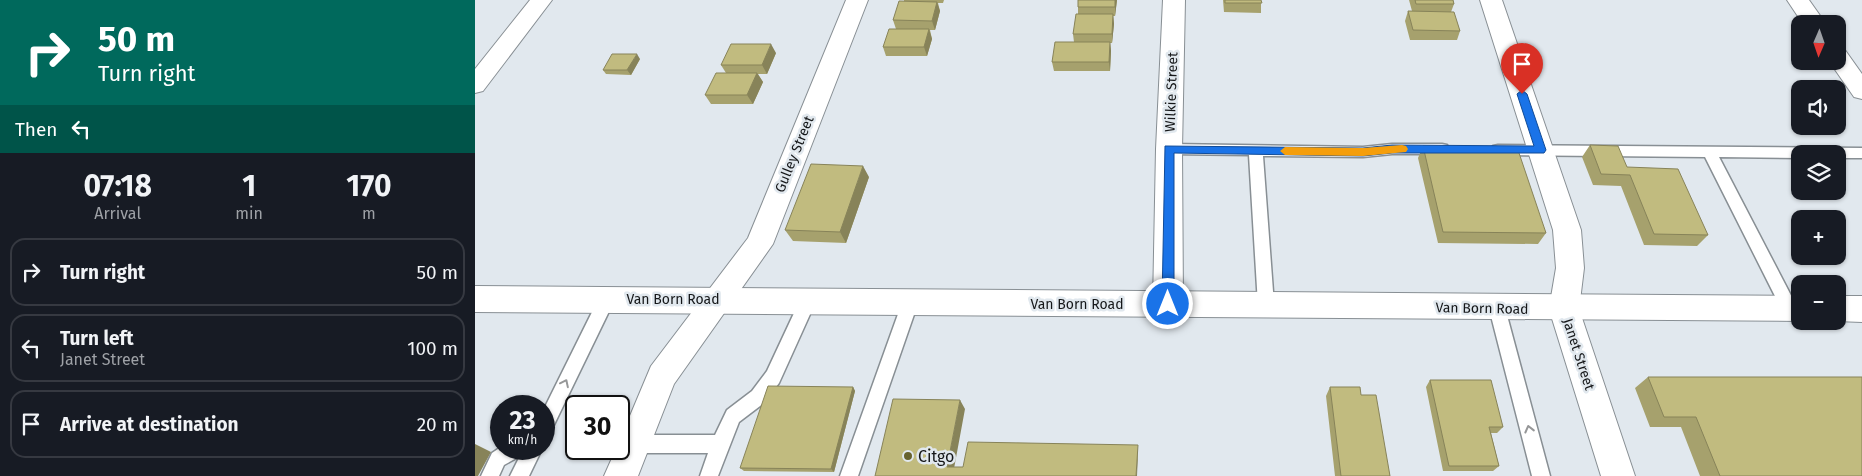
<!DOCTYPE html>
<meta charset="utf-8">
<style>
:root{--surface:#171b24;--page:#242831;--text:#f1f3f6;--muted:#9ea1a6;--line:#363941}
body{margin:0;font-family:"Fira Sans",sans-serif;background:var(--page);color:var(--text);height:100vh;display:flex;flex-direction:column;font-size:19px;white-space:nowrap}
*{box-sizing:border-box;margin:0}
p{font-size:16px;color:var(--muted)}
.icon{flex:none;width:28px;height:28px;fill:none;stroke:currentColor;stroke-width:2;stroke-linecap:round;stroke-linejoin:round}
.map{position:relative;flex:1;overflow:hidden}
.side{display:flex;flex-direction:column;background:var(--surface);width:475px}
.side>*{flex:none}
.hud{background:#00695c;color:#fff;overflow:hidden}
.needle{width:32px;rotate:182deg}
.tools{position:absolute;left:1316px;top:15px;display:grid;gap:10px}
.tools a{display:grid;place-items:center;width:55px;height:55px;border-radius:10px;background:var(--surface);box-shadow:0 1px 4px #0004;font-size:25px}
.speed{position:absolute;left:15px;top:395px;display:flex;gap:10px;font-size:25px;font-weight:700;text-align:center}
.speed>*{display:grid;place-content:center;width:65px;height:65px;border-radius:50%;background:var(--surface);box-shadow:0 1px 4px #0004;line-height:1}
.speed small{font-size:12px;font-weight:400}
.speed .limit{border:2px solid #111;border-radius:8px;background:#fff;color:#111}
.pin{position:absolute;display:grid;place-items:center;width:42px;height:42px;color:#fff;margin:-51px -21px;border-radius:50% 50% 50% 0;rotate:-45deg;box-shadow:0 0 5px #0007}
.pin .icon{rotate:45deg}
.me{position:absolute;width:55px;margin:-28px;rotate:0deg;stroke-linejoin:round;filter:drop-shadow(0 0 4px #0008)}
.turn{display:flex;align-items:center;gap:18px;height:105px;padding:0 15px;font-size:22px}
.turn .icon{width:65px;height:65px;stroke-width:2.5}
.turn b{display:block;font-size:35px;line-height:42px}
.then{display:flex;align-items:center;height:48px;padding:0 15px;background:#0003;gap:10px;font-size:19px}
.eta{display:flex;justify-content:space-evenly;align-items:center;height:85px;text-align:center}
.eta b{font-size:30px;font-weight:700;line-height:35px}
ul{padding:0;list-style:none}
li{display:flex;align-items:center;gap:15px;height:68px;margin:0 10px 8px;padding:0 5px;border:2px solid var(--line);border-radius:15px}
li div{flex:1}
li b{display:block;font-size:19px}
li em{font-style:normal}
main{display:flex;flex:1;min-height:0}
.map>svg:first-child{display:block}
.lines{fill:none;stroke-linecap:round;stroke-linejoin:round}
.service-casing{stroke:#888f94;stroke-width:3}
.minor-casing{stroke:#888f94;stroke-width:2}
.secondary-casing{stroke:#888f94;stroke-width:2}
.service{fill:#fff;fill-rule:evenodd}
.minor{fill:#fff;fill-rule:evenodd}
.secondary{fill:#fff;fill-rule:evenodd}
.wall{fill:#a6a16d}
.shaded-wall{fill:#878359}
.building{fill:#c1bb7f;stroke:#878359}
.oneway{stroke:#969798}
.route{fill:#1a73e8;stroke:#114b97}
.slow{fill:#f59e0b}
.poi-dot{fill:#67622e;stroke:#e1e8ee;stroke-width:2}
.labels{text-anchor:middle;stroke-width:5;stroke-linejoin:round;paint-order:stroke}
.street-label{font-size:14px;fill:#151719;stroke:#e1e8ee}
.near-poi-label{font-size:16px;fill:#151719;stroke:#e1e8ee;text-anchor:start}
</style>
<main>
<section class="side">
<div class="hud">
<div class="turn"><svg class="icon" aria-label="right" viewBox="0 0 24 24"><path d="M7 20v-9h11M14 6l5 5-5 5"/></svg><div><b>50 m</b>Turn right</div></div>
<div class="then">Then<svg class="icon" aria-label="left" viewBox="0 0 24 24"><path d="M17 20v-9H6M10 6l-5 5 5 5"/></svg></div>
</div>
<div class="eta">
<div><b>07:18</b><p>Arrival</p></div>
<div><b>1</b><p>min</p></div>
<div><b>170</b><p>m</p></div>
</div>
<ul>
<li><svg class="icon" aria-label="right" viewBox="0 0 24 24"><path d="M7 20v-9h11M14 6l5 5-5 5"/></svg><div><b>Turn right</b></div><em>50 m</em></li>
<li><svg class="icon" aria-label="left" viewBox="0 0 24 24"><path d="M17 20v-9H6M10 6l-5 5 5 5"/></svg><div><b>Turn left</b><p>Janet Street</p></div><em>100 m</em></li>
<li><svg class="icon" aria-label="arrive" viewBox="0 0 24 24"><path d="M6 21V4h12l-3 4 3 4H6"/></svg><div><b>Arrive at destination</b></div><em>20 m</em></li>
</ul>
</section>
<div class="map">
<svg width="1387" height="476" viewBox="0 0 1387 476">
<rect width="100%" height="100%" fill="#e1e8ee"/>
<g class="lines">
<!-- service casing -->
<g class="service-casing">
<path id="service" d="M694 144 888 147 917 144H967L972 145 974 149 972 153 967 154H917L888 157 788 156 799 305 797 310 791 312 785 310 783 305 774 155 694 154 689 153 687 149 689 145Z
M1023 145 1387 148V158H1362V154H1325V158L1244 157 1323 309 1321 314 1315 316 1309 314 1230 157 1023 155 1018 154 1016 150 1018 146Z
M132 292 138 294 140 299 75 433 69 435V409L126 294Z
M333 294 339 296 341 301 304 383 289 403 264 422 243 476H225L233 453H159L153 450 150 444 153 438 159 435H240L252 410 277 391 292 371 327 296Z
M435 296 441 298 443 303 383 476H365L427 303 429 298Z
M1022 301 1028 303 1030 308 1075 476H1057L1014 308 1016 303Z
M26 447V449H67L54 476H35L45 456 29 465 24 476H6L17 453Z"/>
</g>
<!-- minor casing -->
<g class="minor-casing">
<path id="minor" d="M55 0H77L8 91 0 93V69Z
M371 0H393L298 244 199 384 163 476H129L141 449H144V442L176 366 273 238Z
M688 0H710L707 149 708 304 703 313 693 317 683 313 678 304 681 149Z
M1005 0H1027L1106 230 1109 268 1104 309 1160 476H1126L1074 309 1081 268 1078 230Z
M1312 0H1334L1351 24H1328Z
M1362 48 1370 50 1387 74V99L1379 97 1354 61H1362Z"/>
</g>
<!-- secondary casing -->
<g class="secondary-casing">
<path id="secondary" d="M0 286 1325 296 1326 321 0 312Z
M1362 296H1387V322L1361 321H1362Z"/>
</g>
<!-- service -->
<use href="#service" class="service"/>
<!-- minor -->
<use href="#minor" class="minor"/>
<!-- secondary -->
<use href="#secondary" class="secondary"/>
</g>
<!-- wall -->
<path class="wall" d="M429 0H469L468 3H463L465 11 460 30H455L457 39 452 56H411L408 47 421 29 418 20 429 1Z
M603 0H642L640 16H638L639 24 637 43H635L636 51 635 71H579L577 62 599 42 598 34 603 14Z
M748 0H786V13L749 12Z
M934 0H978L979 4 976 12 985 31 982 40H935L930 21 933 11H937Z
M301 53 292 74H283L288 82 278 104H236L230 95 251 73 246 65Z
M165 59 156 75 131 74 128 70Z
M1115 145 1152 167 1233 235 1222 246 1169 245 1146 186 1118 185 1107 157Z
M948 146 1071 233 1063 244 963 243 943 158Z
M394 177 371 243 318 241 310 230Z
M1173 377 1387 476H1225L1206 427H1175L1160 388Z
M955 380 1028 427 1022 433H1016L1024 466 1018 471H968L951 387Z
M378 387 380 391 359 472 269 471 265 468Z
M855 387 886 395 915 476H860L851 396Z"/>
<!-- shaded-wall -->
<path class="shaded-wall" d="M640 0H642L640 16Z
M462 2 465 11 460 30 457 21Z
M638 14 639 24 637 43V34Z
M454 29 457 39 452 56 449 47Z
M635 42 636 51 635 71 634 62Z
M296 44 301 53 292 74 287 65Z
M162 54 165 59 156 75 152 70Z
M282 73 288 82 278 104 272 95Z
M388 166 394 177 371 243 365 232Z
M378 387 380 391 359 472 356 469Z
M485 400 490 409 478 474 472 467Z
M0 444 16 452 3 476H0Z
M663 445V453L662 476H661Z"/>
<!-- building -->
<path class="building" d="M603 0H640V7H603Z
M750 0H786L787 3H750Z
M940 0H978L979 4H941Z
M424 1 462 2 457 21 418 20Z
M933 11 979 12 985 31 938 30Z
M601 14H638L637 34H598Z
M414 29H454L449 47H408Z
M580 42H635L634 62H577Z
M256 44H296L287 65H246Z
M137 54H162L152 70H128Z
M241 73H282L272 95H230Z
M1115 145 1143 146 1152 167 1203 169 1233 235 1179 234 1155 175 1126 174Z
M948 146 1042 147 1071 233 968 232Z
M336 164 388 166 365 232 310 230Z
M1173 377H1387V476H1245L1221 417H1189Z
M955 380H1016L1028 427H1014L1024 466H974Z
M293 386 378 387 356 469 265 468Z
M855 387H885L886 395H901L915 476H866Z
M418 399 485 400 472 467H488L493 442 663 445 661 476H400Z"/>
<!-- one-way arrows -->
<defs><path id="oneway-chevron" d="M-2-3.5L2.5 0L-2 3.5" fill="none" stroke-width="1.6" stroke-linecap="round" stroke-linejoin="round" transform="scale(1.25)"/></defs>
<g class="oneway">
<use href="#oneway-chevron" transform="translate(90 383) rotate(-64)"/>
<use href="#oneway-chevron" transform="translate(1054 429) rotate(-104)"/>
</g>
<!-- route -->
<path class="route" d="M1047 90 1052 94 1071 150 1069 153H917L888 156 699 153V304L697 308 693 309 688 308 687 304 690 146 888 148 917 145 1059 146 1042 94Z"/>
<!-- slow -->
<path class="slow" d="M927 145 931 146 933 149 931 152 888 156 810 155 805 151 810 147 888 148Z"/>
<!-- markers -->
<circle class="poi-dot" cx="433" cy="456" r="5"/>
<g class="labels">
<!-- street labels -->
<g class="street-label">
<text transform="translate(696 92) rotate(-88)" y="5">Wilkie Street</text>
<text transform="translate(319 154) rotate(-68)" y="5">Gulley Street</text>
<text x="198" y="304">Van Born Road</text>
<text x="602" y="309">Van Born Road</text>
<text transform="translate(1007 308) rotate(1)" y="5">Van Born Road</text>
<text transform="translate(1104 354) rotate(72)" y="5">Janet Street</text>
</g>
<!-- near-poi labels -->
<g class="near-poi-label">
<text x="443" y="462">Citgo</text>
</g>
</g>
</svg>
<div class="tools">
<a><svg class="needle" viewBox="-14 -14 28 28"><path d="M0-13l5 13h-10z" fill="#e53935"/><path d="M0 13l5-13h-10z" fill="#9ea1a6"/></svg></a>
<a><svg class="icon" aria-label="sound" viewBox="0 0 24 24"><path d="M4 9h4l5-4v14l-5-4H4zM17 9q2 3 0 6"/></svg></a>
<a><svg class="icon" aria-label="layers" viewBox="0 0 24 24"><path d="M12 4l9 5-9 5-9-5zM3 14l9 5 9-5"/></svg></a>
<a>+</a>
<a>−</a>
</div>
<div class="speed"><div>23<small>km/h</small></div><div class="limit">30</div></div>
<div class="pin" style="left:1047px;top:94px;background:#d93025"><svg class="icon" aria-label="arrive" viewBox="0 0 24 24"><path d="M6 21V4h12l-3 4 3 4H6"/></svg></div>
<svg class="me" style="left:693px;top:304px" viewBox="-20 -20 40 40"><circle r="17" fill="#1a73e8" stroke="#fff" stroke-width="3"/><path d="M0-11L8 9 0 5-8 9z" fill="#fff"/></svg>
</div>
</main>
